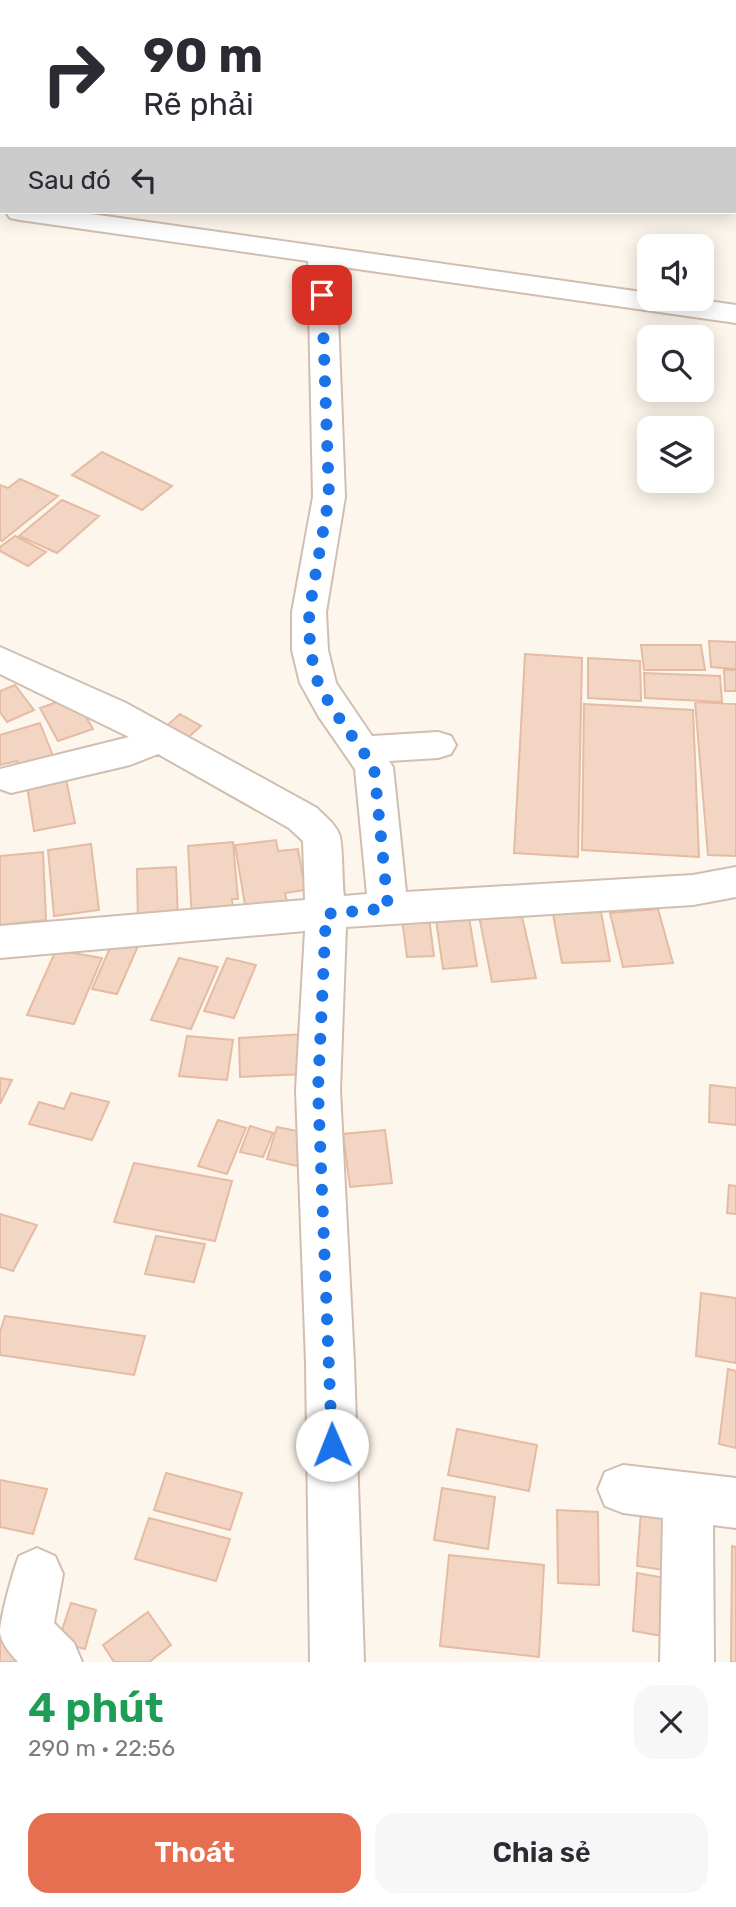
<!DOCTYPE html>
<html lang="vi">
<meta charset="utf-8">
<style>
:root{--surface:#fff;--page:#f7f7f7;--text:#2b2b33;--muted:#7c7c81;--accent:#e76f51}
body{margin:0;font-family:Rubik,sans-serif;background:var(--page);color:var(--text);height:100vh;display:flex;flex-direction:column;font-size:26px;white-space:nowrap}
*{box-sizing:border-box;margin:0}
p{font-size:23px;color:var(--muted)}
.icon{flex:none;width:38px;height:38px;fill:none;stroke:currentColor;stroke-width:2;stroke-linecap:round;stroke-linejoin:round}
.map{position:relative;height:1662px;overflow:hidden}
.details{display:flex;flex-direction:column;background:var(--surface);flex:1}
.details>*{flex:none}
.guide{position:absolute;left:0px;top:0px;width:737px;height:214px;box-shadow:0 4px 18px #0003;background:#fff;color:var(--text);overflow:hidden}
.buttons{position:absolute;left:637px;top:234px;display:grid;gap:14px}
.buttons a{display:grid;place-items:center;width:77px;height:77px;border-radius:14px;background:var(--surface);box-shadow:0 4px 18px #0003;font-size:35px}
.pin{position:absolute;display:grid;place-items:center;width:60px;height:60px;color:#fff;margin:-30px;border-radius:14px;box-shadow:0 4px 10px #0006}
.me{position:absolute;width:77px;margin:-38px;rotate:359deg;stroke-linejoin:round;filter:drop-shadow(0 0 5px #0008)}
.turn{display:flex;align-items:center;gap:24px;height:147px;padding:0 28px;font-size:32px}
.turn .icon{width:91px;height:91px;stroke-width:2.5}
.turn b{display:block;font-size:49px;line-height:60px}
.then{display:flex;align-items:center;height:66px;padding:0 28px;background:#0003;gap:14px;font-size:26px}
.round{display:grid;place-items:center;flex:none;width:74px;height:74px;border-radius:21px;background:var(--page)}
.headline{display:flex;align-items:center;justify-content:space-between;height:119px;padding:0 28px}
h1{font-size:42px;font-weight:600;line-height:52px;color:#1e9e55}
.action{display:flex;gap:14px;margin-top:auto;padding:14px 28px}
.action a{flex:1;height:80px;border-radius:21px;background:var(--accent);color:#fff;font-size:28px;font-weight:600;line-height:80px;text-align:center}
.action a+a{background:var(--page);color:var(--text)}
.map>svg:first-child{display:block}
.building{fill:#f3d5c3;stroke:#e6bba3;stroke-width:2}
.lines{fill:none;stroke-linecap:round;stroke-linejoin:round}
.minor-casing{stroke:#d1beb0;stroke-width:4}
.minor{fill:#fff;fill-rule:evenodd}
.route{stroke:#1a73e8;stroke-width:12;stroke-dasharray:0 21.6}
</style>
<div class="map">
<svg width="736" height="1662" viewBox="0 0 736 1662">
<rect width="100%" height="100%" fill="#fdf6ec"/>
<!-- building -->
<path class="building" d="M102 452 172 486 142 510 72 475Z
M20 479 58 496 2 541 0 540V485L8 488Z
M62 500 99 516 57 553 19 536Z
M15 536 46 552 28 566 0 551V547Z
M709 641 736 642V669L711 667Z
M641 645H701L705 670H644Z
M525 654 582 658 578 857 514 853Z
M588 658 640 661 641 701 588 698Z
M724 670H736V691H725Z
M644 673 720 676 722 702 645 698Z
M15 685 34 710 7 722 0 712V691Z
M74 696 93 729 58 741 40 708Z
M695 702 736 704V856L708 855Z
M584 704 693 710 699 857 582 850Z
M180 714 201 726 184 741 163 729Z
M40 723 55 761 21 771 17 761 0 765V735Z
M66 779 75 823 34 831 27 786Z
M276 840 278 851 298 849 305 890 285 893 288 906 246 911 235 845Z
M233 842 238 899H232L234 918 192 921 188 846Z
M91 844 99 910 54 916 48 850Z
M43 852 46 920 0 925V856Z
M176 867 178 920 138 923 137 869Z
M658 909 673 963 623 967 610 913Z
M521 912 536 978 492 982 479 916Z
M601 912 610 961 562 963 553 914Z
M469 917 477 966 443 969 436 920Z
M429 918 434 956 407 957 402 919Z
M113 941 138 946 117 994 92 989Z
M56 950 102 958 74 1024 27 1015Z
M179 958 218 967 191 1029 151 1020Z
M227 958 256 965 234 1018 204 1011Z
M305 1034 307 1074 240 1077 239 1038Z
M187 1036 233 1040 227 1080 179 1076Z
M0 1078 12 1080 0 1104Z
M710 1085 736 1088V1125L709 1122Z
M71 1093 109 1102 92 1140 29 1124 39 1102 64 1109Z
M218 1120 246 1128 227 1174 198 1166Z
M250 1126 273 1133 263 1157 240 1152Z
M277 1127 317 1135 306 1168 267 1159Z
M385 1130 392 1183 350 1187 343 1134Z
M134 1163 232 1181 215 1241 114 1222Z
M729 1185 736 1186V1214L727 1213Z
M0 1214 37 1225 13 1271 0 1267Z
M156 1236 205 1244 194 1282 145 1274Z
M701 1293 736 1298V1363L696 1356Z
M5 1316 145 1336 134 1375 0 1355V1332Z
M728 1369 736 1371V1448L719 1444Z
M457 1429 537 1445 529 1491 448 1475Z
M166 1473 242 1493 230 1530 154 1510Z
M0 1480 47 1489 33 1534 0 1527Z
M442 1488 495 1497 488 1549 434 1540Z
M557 1510 598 1512 599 1585 558 1583Z
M641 1511 681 1517 678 1572 637 1566Z
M149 1518 230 1539 216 1581 135 1559Z
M732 1546 736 1547V1662H731Z
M449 1555 544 1565 539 1657 440 1646Z
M637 1573 677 1580 674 1638 633 1631Z
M71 1603 96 1610 85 1649 58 1642Z
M148 1612 171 1645 149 1662H114L103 1645Z
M0 1629 24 1636 14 1662H0Z"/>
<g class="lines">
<!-- minor casing -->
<g class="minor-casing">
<path id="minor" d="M6 212H77L649 293V299H694L736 305V323L336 266 345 497 326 612 328 650 336 683 372 736 438 732 451 736 456 745 451 754 438 758 389 761 393 767 406 892 693 875 736 867V897L693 905 346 927 340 1090 354 1363 364 1662H310L306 1363 296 1090 305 931 0 958V926L305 900 303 841 289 828 158 754 130 765 11 793 0 789V769L129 737 0 674V647L126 703 317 808C324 816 335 823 339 834 343 841 342 883 344 896L367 894 355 769 319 717 300 683 292 650V612L313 497 308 261 20 220 10 218Z
M623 1465 736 1478V1528L713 1525 714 1662H660L663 1518 623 1513 605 1506 598 1489 605 1472Z
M37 1548 55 1556 63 1574 54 1623 74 1643 82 1662H18C11 1654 2 1645 0 1633 0 1618 13 1571 19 1556Z"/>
</g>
<!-- minor -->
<use href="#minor" class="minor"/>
</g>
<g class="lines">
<!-- route -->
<path class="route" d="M322 295 329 497 309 612 310 650 318 683 332 708 374 767 388 908 326 914 318 1090 332 1445"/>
</g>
</svg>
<div class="buttons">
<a><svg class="icon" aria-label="sound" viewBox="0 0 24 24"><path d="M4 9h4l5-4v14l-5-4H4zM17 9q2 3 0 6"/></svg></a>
<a><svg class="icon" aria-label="search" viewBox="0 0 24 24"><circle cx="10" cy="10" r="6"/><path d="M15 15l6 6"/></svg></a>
<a><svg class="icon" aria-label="layers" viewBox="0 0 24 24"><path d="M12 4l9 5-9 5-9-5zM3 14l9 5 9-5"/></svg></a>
</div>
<div class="pin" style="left:322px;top:295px;background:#d93025"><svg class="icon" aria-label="arrive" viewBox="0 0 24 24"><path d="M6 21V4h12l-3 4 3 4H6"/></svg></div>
<svg class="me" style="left:332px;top:1445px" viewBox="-20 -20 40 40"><circle r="19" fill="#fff"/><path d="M0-13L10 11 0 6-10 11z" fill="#1a73e8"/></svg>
<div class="guide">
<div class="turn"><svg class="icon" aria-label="right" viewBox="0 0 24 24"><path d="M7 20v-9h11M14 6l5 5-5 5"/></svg><div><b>90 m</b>Rẽ phải</div></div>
<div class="then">Sau đó<svg class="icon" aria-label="left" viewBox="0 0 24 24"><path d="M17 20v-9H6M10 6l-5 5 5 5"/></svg></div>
</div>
</div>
<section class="details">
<div class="headline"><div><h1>4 phút</h1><p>290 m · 22:56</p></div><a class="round"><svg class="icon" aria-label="close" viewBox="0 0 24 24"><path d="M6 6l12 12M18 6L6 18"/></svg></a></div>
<div class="action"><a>Thoát</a><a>Chia sẻ</a></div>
</section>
